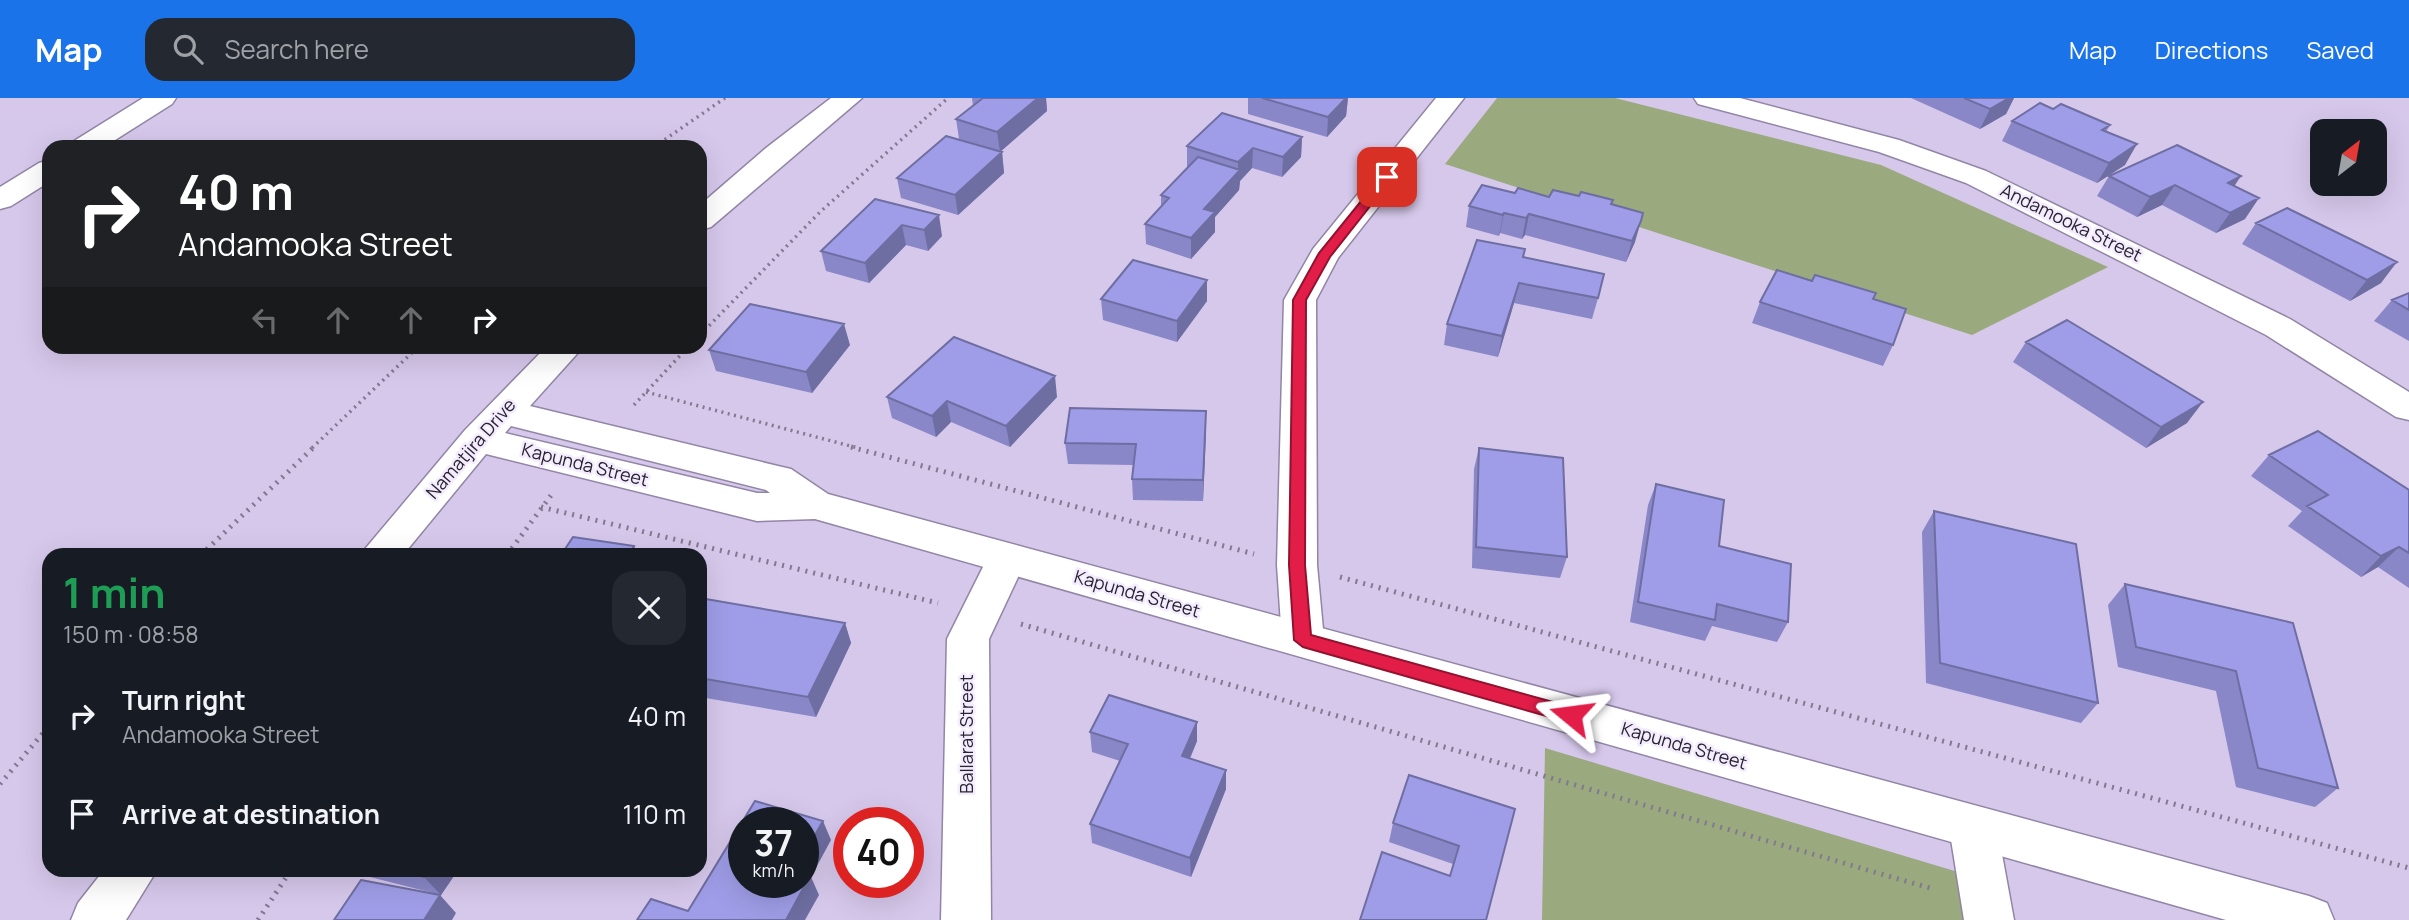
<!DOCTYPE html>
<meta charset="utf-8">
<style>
:root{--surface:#171b24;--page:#242831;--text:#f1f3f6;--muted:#9ea1a6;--accent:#1a73e8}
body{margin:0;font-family:Manrope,sans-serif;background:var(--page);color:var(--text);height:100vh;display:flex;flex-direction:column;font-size:26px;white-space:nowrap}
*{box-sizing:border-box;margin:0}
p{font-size:23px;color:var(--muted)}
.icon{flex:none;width:38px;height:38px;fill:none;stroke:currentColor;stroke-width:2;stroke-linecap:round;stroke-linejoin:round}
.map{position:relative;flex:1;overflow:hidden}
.drawer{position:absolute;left:42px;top:450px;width:665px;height:329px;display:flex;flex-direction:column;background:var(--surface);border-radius:21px;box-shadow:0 7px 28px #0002}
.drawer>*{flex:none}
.hud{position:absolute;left:42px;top:42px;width:665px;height:214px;border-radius:21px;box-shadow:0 7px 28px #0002;background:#202124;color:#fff;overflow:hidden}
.needle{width:46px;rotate:31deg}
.tools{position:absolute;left:2310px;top:21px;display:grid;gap:14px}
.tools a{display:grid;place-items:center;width:77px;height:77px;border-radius:14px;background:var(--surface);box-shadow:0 7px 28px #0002;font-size:35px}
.speed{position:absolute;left:728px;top:709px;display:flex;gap:14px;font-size:35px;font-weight:700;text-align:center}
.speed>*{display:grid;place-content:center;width:91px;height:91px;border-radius:50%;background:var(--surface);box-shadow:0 7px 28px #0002;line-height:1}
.speed small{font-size:18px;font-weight:400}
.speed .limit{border:10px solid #d22;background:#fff;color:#111}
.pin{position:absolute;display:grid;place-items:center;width:60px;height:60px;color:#fff;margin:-30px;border-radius:14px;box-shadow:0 4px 10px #0006}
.me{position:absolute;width:77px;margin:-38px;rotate:286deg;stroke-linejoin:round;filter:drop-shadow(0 0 5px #0008)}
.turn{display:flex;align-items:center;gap:24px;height:147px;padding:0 21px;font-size:32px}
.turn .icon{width:91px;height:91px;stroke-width:2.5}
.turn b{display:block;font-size:49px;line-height:60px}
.lanes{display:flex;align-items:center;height:66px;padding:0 21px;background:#0003;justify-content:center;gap:35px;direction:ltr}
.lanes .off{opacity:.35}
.round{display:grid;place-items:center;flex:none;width:74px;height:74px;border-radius:21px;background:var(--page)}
.headline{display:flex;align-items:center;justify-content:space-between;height:119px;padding:0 21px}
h1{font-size:42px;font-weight:700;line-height:52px;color:#1e9e55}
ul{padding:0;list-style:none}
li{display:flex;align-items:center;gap:21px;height:98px;padding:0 21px}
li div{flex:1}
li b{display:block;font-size:26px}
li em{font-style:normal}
header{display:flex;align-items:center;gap:42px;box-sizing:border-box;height:98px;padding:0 35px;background:var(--accent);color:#fff}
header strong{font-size:33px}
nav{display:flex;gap:38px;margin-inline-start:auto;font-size:24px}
.search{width:490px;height:63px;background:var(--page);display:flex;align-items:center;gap:18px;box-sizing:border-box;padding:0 24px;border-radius:21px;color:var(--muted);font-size:26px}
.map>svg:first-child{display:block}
.green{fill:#9aaa7e}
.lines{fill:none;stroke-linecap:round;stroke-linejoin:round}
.street-casing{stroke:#9285a5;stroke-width:3}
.secondary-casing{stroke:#9285a5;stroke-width:3}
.path-far1{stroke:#827991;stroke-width:3.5;stroke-dasharray:2 4.5;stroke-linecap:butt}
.path{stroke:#827991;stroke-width:5;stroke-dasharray:2 6;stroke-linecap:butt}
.street{fill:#fff;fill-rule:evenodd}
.secondary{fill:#fff;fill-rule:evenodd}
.wall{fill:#8987c7}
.shaded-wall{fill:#6f6ea2}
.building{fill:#9f9de7;stroke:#6f6ea2;stroke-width:2}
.route{fill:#e11d48;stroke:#92132f;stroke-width:2}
.labels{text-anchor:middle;stroke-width:5;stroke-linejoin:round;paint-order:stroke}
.street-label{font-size:18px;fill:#282330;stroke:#f4ecfe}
</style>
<header>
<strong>Map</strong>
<div class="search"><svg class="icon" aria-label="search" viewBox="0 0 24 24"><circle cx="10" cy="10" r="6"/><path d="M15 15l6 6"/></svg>Search here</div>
<nav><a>Map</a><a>Directions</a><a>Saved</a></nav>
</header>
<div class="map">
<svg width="2409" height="822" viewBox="0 0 2409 822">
<rect width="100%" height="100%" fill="#d6c8eb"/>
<!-- green -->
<path class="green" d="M1497 0H1615L1881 67 2108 169 1972 237 1445 66Z
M1545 650 1958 774 1964 822H1542Z"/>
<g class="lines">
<!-- street casing -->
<g class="street-casing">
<path id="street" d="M143 0H176L172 6 104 49H70L74 43Z
M1436 0H1464L1338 160 1316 202 1317 467 1324 542 1318 554 1303 559 1288 554 1282 542 1277 467 1284 202 1313 151Z
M1694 0H1740L1899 42 1986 73 2290 221 2409 294V322L2396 319 2266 237 1966 85 1879 54 1698 6Z
M49 62V84L11 108 0 111V89L39 65Z
M1007 445 1021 449 1027 460 989 541 991 822H941L947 541 993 449Z
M1973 708 1990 714 1997 729 2014 822H1964L1949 729 1956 714Z"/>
</g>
<!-- secondary casing -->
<g class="secondary-casing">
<path id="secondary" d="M831 0H862L711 129 700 132V107L766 50Z
M547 248H584L530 308 778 368 791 371 828 396 2309 798 2327 805 2334 822H2226L815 421 757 423 486 356 403 457H360L465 332ZM511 328 766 392 770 395H757L505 335Z
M104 772H157L126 822H71L78 805Z"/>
</g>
<!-- path-far1 -->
<path class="path-far1" d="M654 49 725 0
M700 237 820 114 948 0
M646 294 858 350
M634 307 689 248
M312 350 419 248"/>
<!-- path -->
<path class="path" d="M851 349 1254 456
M541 409 938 505
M201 457 314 349
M507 457 552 396
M1340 479 2409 770
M1021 526 1933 791
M0 686 49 628
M258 822 291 772"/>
<!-- street -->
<use href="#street" class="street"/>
<!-- secondary -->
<use href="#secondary" class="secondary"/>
</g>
<!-- wall -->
<path class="wall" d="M972 0H1046L1047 13 1000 54 959 41 956 21 973 8Z
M1248 0H1348L1346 18 1327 39 1248 16Z
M1911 0H2014L2006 16 1980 31Z
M2053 11 2110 27 2106 34 2125 67 2097 85 2002 43 2012 23Z
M1302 39 1301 59 1282 79 1252 70 1240 83 1239 92 1215 119V134L1191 161 1146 146 1145 126 1161 109V97L1188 69H1187V48Z
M1002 54 1004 75 958 117 901 100 897 80Z
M2109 78 2234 88 2245 121 2216 135 2162 107 2137 119 2097 98Z
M1515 95 1612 107 1635 144 1626 164 1525 137 1522 141 1500 135 1499 138 1466 129 1469 108Z
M875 101 942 138 928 153 906 147 869 185 826 173 821 153Z
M2256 125 2381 185 2350 203 2242 146Z
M1523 160 1598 200 1592 221 1514 205 1498 259 1444 247 1447 226Z
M1812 183 1873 201 1893 247 1883 268 1752 225 1760 204Z
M2409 195V243L2374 223 2392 202Z
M1101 201 1207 203 1177 244 1103 222Z
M2026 244 2187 325 2146 350 2013 264Z
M850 247 812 295 716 273 709 252Z
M887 299H1057L1010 349 951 324 936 339 892 320Z
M1206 313 1203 403 1133 402 1132 381 1133 367 1068 366 1065 345Z
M1479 350 1567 459 1560 480 1472 470 1474 371Z
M2269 357 2409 392V490L2378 469 2361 479 2288 428 2302 413 2251 378Z
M1656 386 1788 524 1777 544 1712 528 1705 543 1630 524 1648 407Z
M1934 413 2098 605 2081 625 1926 585 1922 434Z
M2125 486 2293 525 2338 690 2315 709 2236 689 2216 593 2118 569 2108 507Z
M700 500 845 525 851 545 816 619 700 599Z
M1197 624V643L1190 661 1226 672V691L1191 779 1092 745 1090 726 1120 663 1092 654 1090 634Z
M1515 711 1450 778 1453 766 1389 744 1393 725Z
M363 772H458L441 797 370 779Z"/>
<!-- shaded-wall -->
<path class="shaded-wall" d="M1038 0H1046L1047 13 1000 54 997 34Z
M1346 0H1348L1346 18 1327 39 1328 19Z
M2009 0H2014L2006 16 1980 31 1990 11Z
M1302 39 1301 59 1282 79 1283 59Z
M2137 46 2125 67 2097 85 2109 65Z
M1253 50 1252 70 1240 83 1239 92 1215 119V134L1191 161V140L1204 111 1238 74V64Z
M1002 54 1004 75 958 117 955 97Z
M2241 78 2227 99 2228 85Z
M2175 87 2162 107 2137 119 2150 99Z
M2259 100 2245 121 2216 135 2230 115Z
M1504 115 1500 135 1499 138 1503 117Z
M1529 116 1525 137 1522 141 1526 120Z
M939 117 942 138 928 153 924 132Z
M1641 123 1635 144 1626 164 1632 143Z
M902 127 906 147 869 185 865 165Z
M2397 164 2381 185 2350 203 2367 182Z
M1207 182V203L1177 244V223Z
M1519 185 1514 205 1498 259 1502 238Z
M844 226 850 247 812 295 806 274Z
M1055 278 1057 299 1010 349 1006 328Z
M947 303 951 324 936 339 932 318Z
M2203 304 2187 325 2146 350 2161 329Z
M1206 313V334L1203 403V382Z
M634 448 638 457H629Z
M2399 449 2378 469 2361 479 2381 458Z
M845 525 851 545 816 619 808 599Z
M1197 624V643L1182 678V658Z
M1226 672V691L1191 779 1190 760Z
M823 723 831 742 811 779 819 797 805 822H786L803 784V758Z
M429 772H458L441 797 424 779Z
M440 797 456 815 452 822H424Z"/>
<!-- building -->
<path class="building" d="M983 0H1038L997 34 956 21Z
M1262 0H1346L1328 19Z
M1964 0H2009L1990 11Z
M2040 5 2053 11 2061 6 2110 27 2102 32 2137 46 2109 65 2012 23Z
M1222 15 1302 39 1283 59 1253 50 1238 64 1187 48Z
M946 38 1002 54 955 97 897 80Z
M2177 47 2241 78 2228 85 2259 100 2230 115 2175 87 2150 99 2109 78Z
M1198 59 1240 72 1204 111 1215 114 1191 140 1145 126 1169 100 1161 97Z
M1482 87 1515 95 1518 90 1549 99 1553 92 1579 98 1581 94 1613 102 1611 106 1643 115 1641 123 1632 143 1529 116 1526 120 1504 115 1503 117 1469 108Z
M875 101 939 117 924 132 902 127 865 165 821 153Z
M2287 110 2397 164 2367 182 2256 125Z
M1477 142 1525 151 1523 159 1604 176 1598 200 1519 185 1502 238 1447 226Z
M1133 162 1207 182 1177 223 1101 201Z
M1777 172 1812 183 1815 177 1876 195 1873 201 1906 211 1893 247 1760 204Z
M2409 195V212L2392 202Z
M750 206 844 226 806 274 709 252Z
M2067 222 2203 304 2161 329 2026 244Z
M954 239 1055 278 1006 328 947 303 932 318 887 299Z
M1070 310 1206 313 1203 382 1132 381 1136 346 1065 345Z
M2318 333 2409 392V455L2399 449 2381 458 2307 408 2328 397 2269 357Z
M1479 350 1563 360 1567 459 1476 449Z
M1656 386 1724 402 1719 448 1791 466 1788 524 1717 506 1715 522 1638 504Z
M1934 413 2076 446 2098 605 1940 565Z
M573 439 634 448 629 457H561Z
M2125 486 2293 525 2338 690 2258 670 2236 573 2136 549Z
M700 500 845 525 808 599 700 580Z
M1109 597 1197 624 1182 658 1226 672 1190 760 1090 726 1128 646 1090 634Z
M1409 677 1515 711 1486 822H1360L1382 754 1450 778 1459 748 1393 725Z
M755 703 823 723 803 758V724H744V784H803V776L810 778 786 822H637L651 801 688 813Z
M397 772H429L424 779Z
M361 782 440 797 424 822H334Z"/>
<!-- route -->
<path class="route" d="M1383 76 1393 79 1330 159 1306 202 1305 467 1311 537 1571 609 1580 617 1577 622 1571 625 1303 549 1294 542 1289 467 1293 202 1319 155Z"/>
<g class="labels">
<!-- street labels -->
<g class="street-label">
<text transform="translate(2071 125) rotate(26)" y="6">Andamooka Street</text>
<text transform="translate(471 351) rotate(-49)" y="6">Namatjira Drive</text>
<text transform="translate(585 367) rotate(14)" y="6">Kapunda Street</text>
<text transform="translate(1137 496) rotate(16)" y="6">Kapunda Street</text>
<text transform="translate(967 636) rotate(-90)" y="6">Ballarat Street</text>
<text transform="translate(1684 648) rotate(16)" y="6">Kapunda Street</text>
</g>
</g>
</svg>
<div class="tools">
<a><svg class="needle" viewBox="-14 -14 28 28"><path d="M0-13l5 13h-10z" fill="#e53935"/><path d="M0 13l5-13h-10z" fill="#9ea1a6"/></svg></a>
</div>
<div class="speed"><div>37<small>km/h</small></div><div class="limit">40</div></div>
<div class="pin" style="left:1387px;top:79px;background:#d93025"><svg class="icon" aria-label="arrive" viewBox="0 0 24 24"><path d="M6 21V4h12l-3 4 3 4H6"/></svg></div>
<svg class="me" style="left:1571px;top:617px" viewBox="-20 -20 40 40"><path d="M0-17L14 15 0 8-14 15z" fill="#e11d48" stroke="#fff" stroke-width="4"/></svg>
<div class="hud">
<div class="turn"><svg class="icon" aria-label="right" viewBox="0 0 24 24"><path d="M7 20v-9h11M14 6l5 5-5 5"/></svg><div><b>40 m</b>Andamooka Street</div></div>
<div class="lanes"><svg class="icon off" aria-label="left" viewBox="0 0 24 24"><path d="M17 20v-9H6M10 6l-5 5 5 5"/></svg><svg class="icon off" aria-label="ahead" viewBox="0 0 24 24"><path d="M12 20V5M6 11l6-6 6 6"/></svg><svg class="icon off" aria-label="ahead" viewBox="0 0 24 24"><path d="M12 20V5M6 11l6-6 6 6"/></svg><svg class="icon" aria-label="right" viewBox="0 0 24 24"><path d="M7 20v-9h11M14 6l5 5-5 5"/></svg></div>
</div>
<section class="drawer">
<div class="headline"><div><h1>1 min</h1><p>150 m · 08:58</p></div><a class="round"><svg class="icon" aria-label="close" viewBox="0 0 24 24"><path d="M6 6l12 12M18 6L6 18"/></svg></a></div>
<ul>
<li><svg class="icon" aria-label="right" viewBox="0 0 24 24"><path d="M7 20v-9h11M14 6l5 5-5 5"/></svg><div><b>Turn right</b><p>Andamooka Street</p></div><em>40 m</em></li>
<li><svg class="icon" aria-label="arrive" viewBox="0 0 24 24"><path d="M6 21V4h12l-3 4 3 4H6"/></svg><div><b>Arrive at destination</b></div><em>110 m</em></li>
</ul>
</section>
</div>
